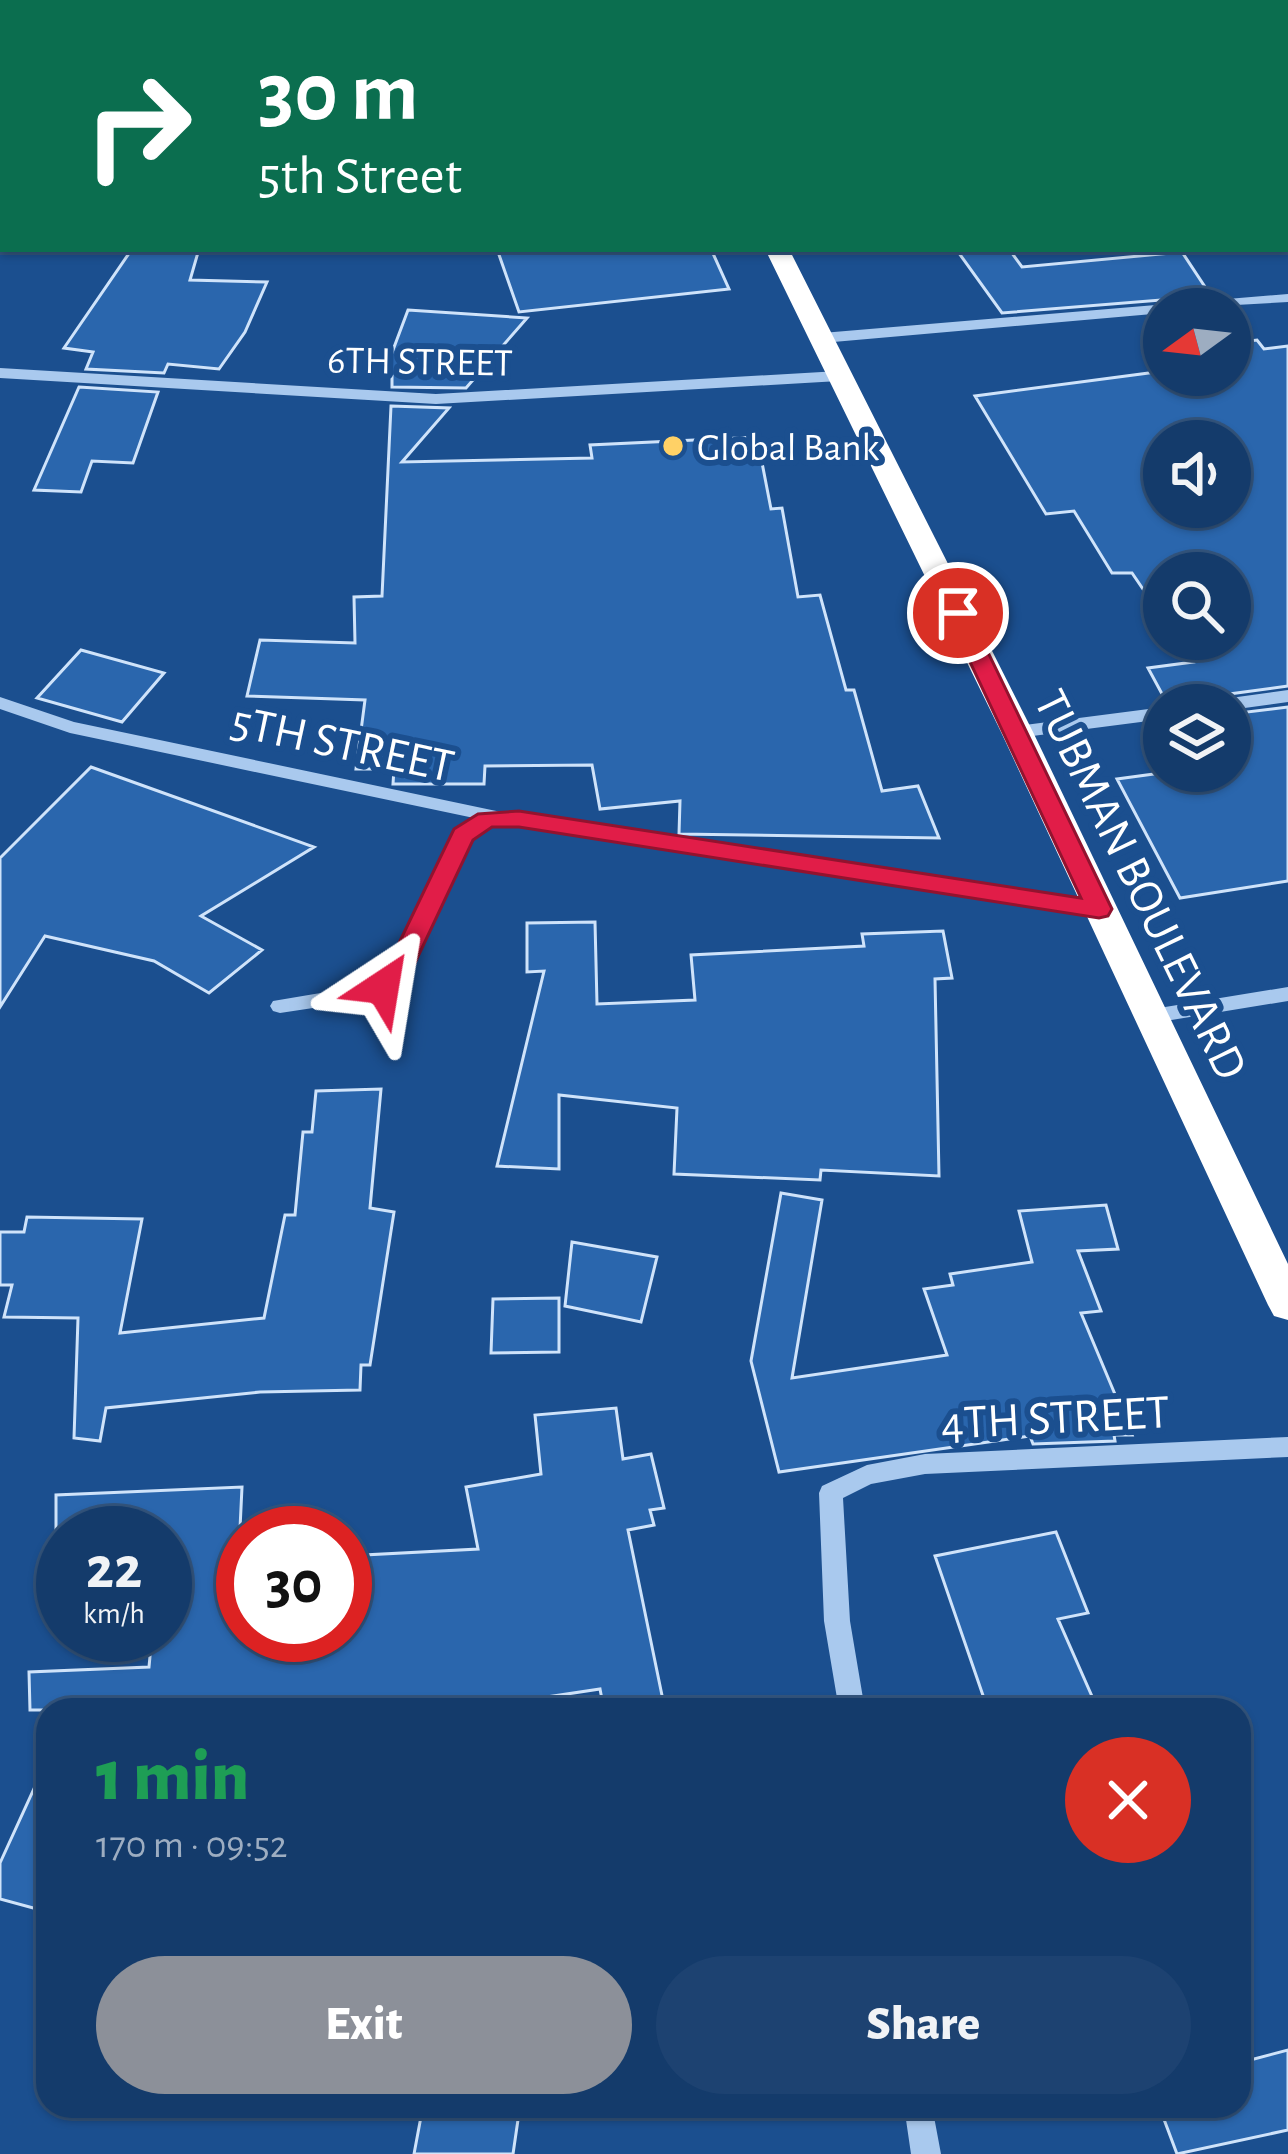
<!DOCTYPE html>
<meta charset="utf-8">
<style>
:root{--surface:#143b6b;--page:#1d4271;--text:#f1f3f6;--muted:#9dadc1;--line:#33557e;--accent:#8c9099}
body{margin:0;font-family:"Alegreya Sans",sans-serif;background:var(--page);color:var(--text);height:100vh;display:flex;flex-direction:column;font-size:45px;white-space:nowrap}
*{box-sizing:border-box;margin:0}
p{font-size:39px;color:var(--muted)}
.icon{flex:none;width:66px;height:66px;fill:none;stroke:currentColor;stroke-width:2;stroke-linecap:round;stroke-linejoin:round}
.map{position:relative;flex:1;overflow:hidden}
.sheet{position:absolute;left:36px;top:1698px;width:1215px;height:420px;display:flex;flex-direction:column;background:var(--surface);border-radius:36px;box-shadow:0 3px 9px #0004,0 0 0 3px var(--line)}
.sheet>*{flex:none}
.hud{position:absolute;left:0px;top:0px;width:1290px;height:252px;box-shadow:0 3px 9px #0004,0 0 0 3px var(--line);background:#0b6e4f;color:#fff;overflow:hidden}
.needle{width:78px;rotate:255deg}
.tools{position:absolute;left:1143px;top:288px;display:grid;gap:24px}
.tools a{display:grid;place-items:center;width:108px;height:108px;border-radius:50%;background:var(--surface);box-shadow:0 3px 9px #0004,0 0 0 3px var(--line);font-size:60px}
.speed{position:absolute;left:36px;top:1506px;display:flex;gap:24px;font-size:60px;font-weight:700;text-align:center}
.speed>*{display:grid;place-content:center;width:156px;height:156px;border-radius:50%;background:var(--surface);box-shadow:0 3px 9px #0004,0 0 0 3px var(--line);line-height:1}
.speed small{font-size:30px;font-weight:400}
.speed .limit{border:18px solid #d22;background:#fff;color:#111}
.pin{position:absolute;display:grid;place-items:center;width:102px;height:102px;color:#fff;margin:-51px;border:6px solid #fff;border-radius:50%;box-shadow:0 3px 12px #0007}
.me{position:absolute;width:132px;margin:-66px;rotate:33deg;stroke-linejoin:round;filter:drop-shadow(0 0 9px #0008)}
.turn{display:flex;align-items:center;gap:42px;height:252px;padding:0 60px;font-size:54px}
.turn .icon{width:156px;height:156px;stroke-width:2.5}
.turn b{display:block;font-size:84px;line-height:102px}
.round{display:grid;place-items:center;flex:none;width:126px;height:126px;border-radius:63px;background:var(--page)}
.head{display:flex;align-items:center;justify-content:space-between;height:204px;padding:0 60px}
h1{font-size:72px;font-weight:800;line-height:90px;color:#1e9e55}
.cta{display:flex;gap:24px;margin-top:auto;padding:24px 60px}
.cta a{flex:1;height:138px;border-radius:72px;background:var(--accent);color:#fff;font-size:48px;font-weight:800;line-height:138px;text-align:center}
.cta a+a{background:var(--page);color:var(--text)}
.map>svg:first-child{display:block}
.building{fill:#2a66ad;stroke:#cfe3fa;stroke-width:3;fill-rule:evenodd}
.lines{fill:none;stroke-linecap:round;stroke-linejoin:round}
.minor{fill:#a9c9ee;fill-rule:evenodd}
.highway{fill:#fff;fill-rule:evenodd}
.route{fill:#e11d48;stroke:#92132f;stroke-width:3}
.poi-dot{fill:#ffd166;stroke:#1b4f8f;stroke-width:4.5}
.labels{text-anchor:middle;stroke-width:12;stroke-linejoin:round;paint-order:stroke}
.far-street-label{font-size:39px;fill:#fff;stroke:#1b4f8f}
.far-poi-label{font-size:39px;fill:#fff;stroke:#1b4f8f;text-anchor:start}
.street-label{font-size:48px;fill:#fff;stroke:#1b4f8f}
</style>
<div class="map">
<svg width="1288" height="2154" viewBox="0 0 1288 2154">
<rect width="100%" height="100%" fill="#1b4f8f"/>
<!-- building -->
<path class="building" d="M132 249H199L190 280 267 282 245 332 219 369 168 364 164 373 86 369 93 352 64 348Z
M497 249H711L729 289 519 312Z
M956 249H1009L1022 267 1182 252 1211 296 1002 313Z
M408 310 527 318 466 388 392 387V376L384 374Z
M1230 325 1241 342 1257 340 1264 349 1288 346V686L1222 695 1210 705H1168L1148 668 1193 662 1177 639H1230V573H1164V620L1132 573H1112L1074 511 1046 514 975 396 1164 371V375H1230ZM1164 441H1230V507H1164Z
M79 387 158 392 133 463 92 461 81 492 34 490Z
M391 406 449 408 402 462 592 458 590 445 757 437 771 509 782 508 798 597 820 595 846 690H854L882 791 918 786 939 838 679 834 680 801 600 809 592 765 485 766 484 784H393L394 769H356L365 700 247 696 260 640 355 643 354 597 382 596Z
M81 650 164 673 122 722 37 698Z
M1288 707V881L1180 898 1117 779 1176 771H1230V714Z
M91 767 314 847 201 916 262 950 209 993 154 961 45 936 0 1007V858Z
M595 922 597 1004 695 1000 691 955 864 946 862 934 943 931 952 978 935 979 939 1176 821 1170 820 1180 674 1174 677 1108 559 1095V1169L497 1166 544 971 527 972V923Z
M381 1089 370 1208 394 1212 370 1365H361L360 1390 260 1392 106 1408 100 1441 74 1438 78 1318 4 1317 12 1285H0V1232H24L27 1217 142 1219 120 1333 264 1318 285 1215H295L303 1132H312L316 1091Z
M781 1193 822 1200 792 1378 947 1355 924 1289 953 1285 950 1274 1032 1262 1019 1211 1106 1205 1118 1249 1078 1251 1101 1311 1081 1313 1132 1435H1114L1115 1441 1033 1444 1030 1436 779 1472 751 1361Z
M572 1242 657 1257 641 1322 565 1306Z
M559 1298V1352L491 1353 493 1299Z
M616 1408 623 1459 651 1454 664 1508 650 1510 654 1525 628 1530 665 1710H604L600 1689 494 1705 495 1710H30L29 1672 149 1667 152 1635H165V1533H56V1495L242 1487 238 1570 243 1569V1635H345V1556L478 1549 466 1487 541 1474 535 1415Z
M1056 1532 1088 1613 1058 1619 1098 1710H988L935 1556Z
M48 1758V1912L0 1899V1863Z
M1288 2050V2130L1177 2154 1159 2106H1239V2063Z
M423 2106H520L513 2154H414Z"/>
<g class="lines">
<!-- minor -->
<path class="minor" d="M1287 36H1288V44H1287Z
M1288 294V302L1164 309V313L822 343 814 338 822 333Z
M0 368 436 394 839 371 847 376 839 381 436 404 0 378Z
M1288 690V702L1230 710V705H1214L1223 699Z
M0 697 74 722 501 812 1099 902 1109 909 1099 916 500 824 480 829 471 838 403 982 366 1000 280 1013 273 1011 270 1006 273 1001 362 986 388 972 453 835 466 821 474 818 70 733 0 709Z
M1164 707V719L1017 738 1008 732 1017 726Z
M1288 987V1001L1153 1023 1143 1016 1153 1009Z
M1288 1437V1457L925 1474 871 1484 843 1498 850 1621 865 1710H839L824 1621 819 1493 822 1486 867 1465 925 1454Z
M904 2106H932L941 2154H911Z"/>
<!-- highway -->
<path class="highway" d="M644 0H666L667 3H645Z
M765 249H789L1033 732 1288 1264V1320L1274 1316 1268 1305 1001 732Z"/>
</g>
<!-- route -->
<path class="route" d="M958 606 969 613 1112 909 1108 916 1099 918 519 827H492L473 840 405 984 393 993H374L370 987 385 972 454 829 478 814 519 811 1081 898 947 613Z"/>
<!-- markers -->
<circle class="poi-dot" cx="673" cy="446" r="12"/>
<g class="labels">
<!-- far-street labels -->
<g class="far-street-label">
<text transform="translate(420 360) rotate(1)" y="14">6TH STREET</text>
</g>
<!-- far-poi labels -->
<g class="far-poi-label">
<text x="697" y="460">Global Bank</text>
</g>
<!-- street labels -->
<g class="street-label">
<text transform="translate(343 742) rotate(12)" y="17">5TH STREET</text>
<text transform="translate(1142 884) rotate(64)" y="17">TUBMAN BOULEVARD</text>
<text transform="translate(1055 1416) rotate(-3)" y="17">4TH STREET</text>
</g>
</g>
</svg>
<div class="tools">
<a><svg class="needle" viewBox="-14 -14 28 28"><path d="M0-13l5 13h-10z" fill="#e53935"/><path d="M0 13l5-13h-10z" fill="#9dadc1"/></svg></a>
<a><svg class="icon" aria-label="sound" viewBox="0 0 24 24"><path d="M4 9h4l5-4v14l-5-4H4zM17 9q2 3 0 6"/></svg></a>
<a><svg class="icon" aria-label="search" viewBox="0 0 24 24"><circle cx="10" cy="10" r="6"/><path d="M15 15l6 6"/></svg></a>
<a><svg class="icon" aria-label="layers" viewBox="0 0 24 24"><path d="M12 4l9 5-9 5-9-5zM3 14l9 5 9-5"/></svg></a>
</div>
<div class="speed"><div>22<small>km/h</small></div><div class="limit">30</div></div>
<div class="pin" style="left:958px;top:613px;background:#d93025"><svg class="icon" aria-label="arrive" viewBox="0 0 24 24"><path d="M6 21V4h12l-3 4 3 4H6"/></svg></div>
<svg class="me" style="left:383px;top:987px" viewBox="-20 -20 40 40"><path d="M0-17L14 15 0 8-14 15z" fill="#e11d48" stroke="#fff" stroke-width="4"/></svg>
<div class="hud">
<div class="turn"><svg class="icon" aria-label="right" viewBox="0 0 24 24"><path d="M7 20v-9h11M14 6l5 5-5 5"/></svg><div><b>30 m</b>5th Street</div></div>
</div>
<section class="sheet">
<div class="head"><div><h1>1 min</h1><p>170 m · 09:52</p></div><a class="round" style="background:#d93025;color:#fff"><svg class="icon" aria-label="close" viewBox="0 0 24 24"><path d="M6 6l12 12M18 6L6 18"/></svg></a></div>
<div class="cta"><a>Exit</a><a>Share</a></div>
</section>
</div>
